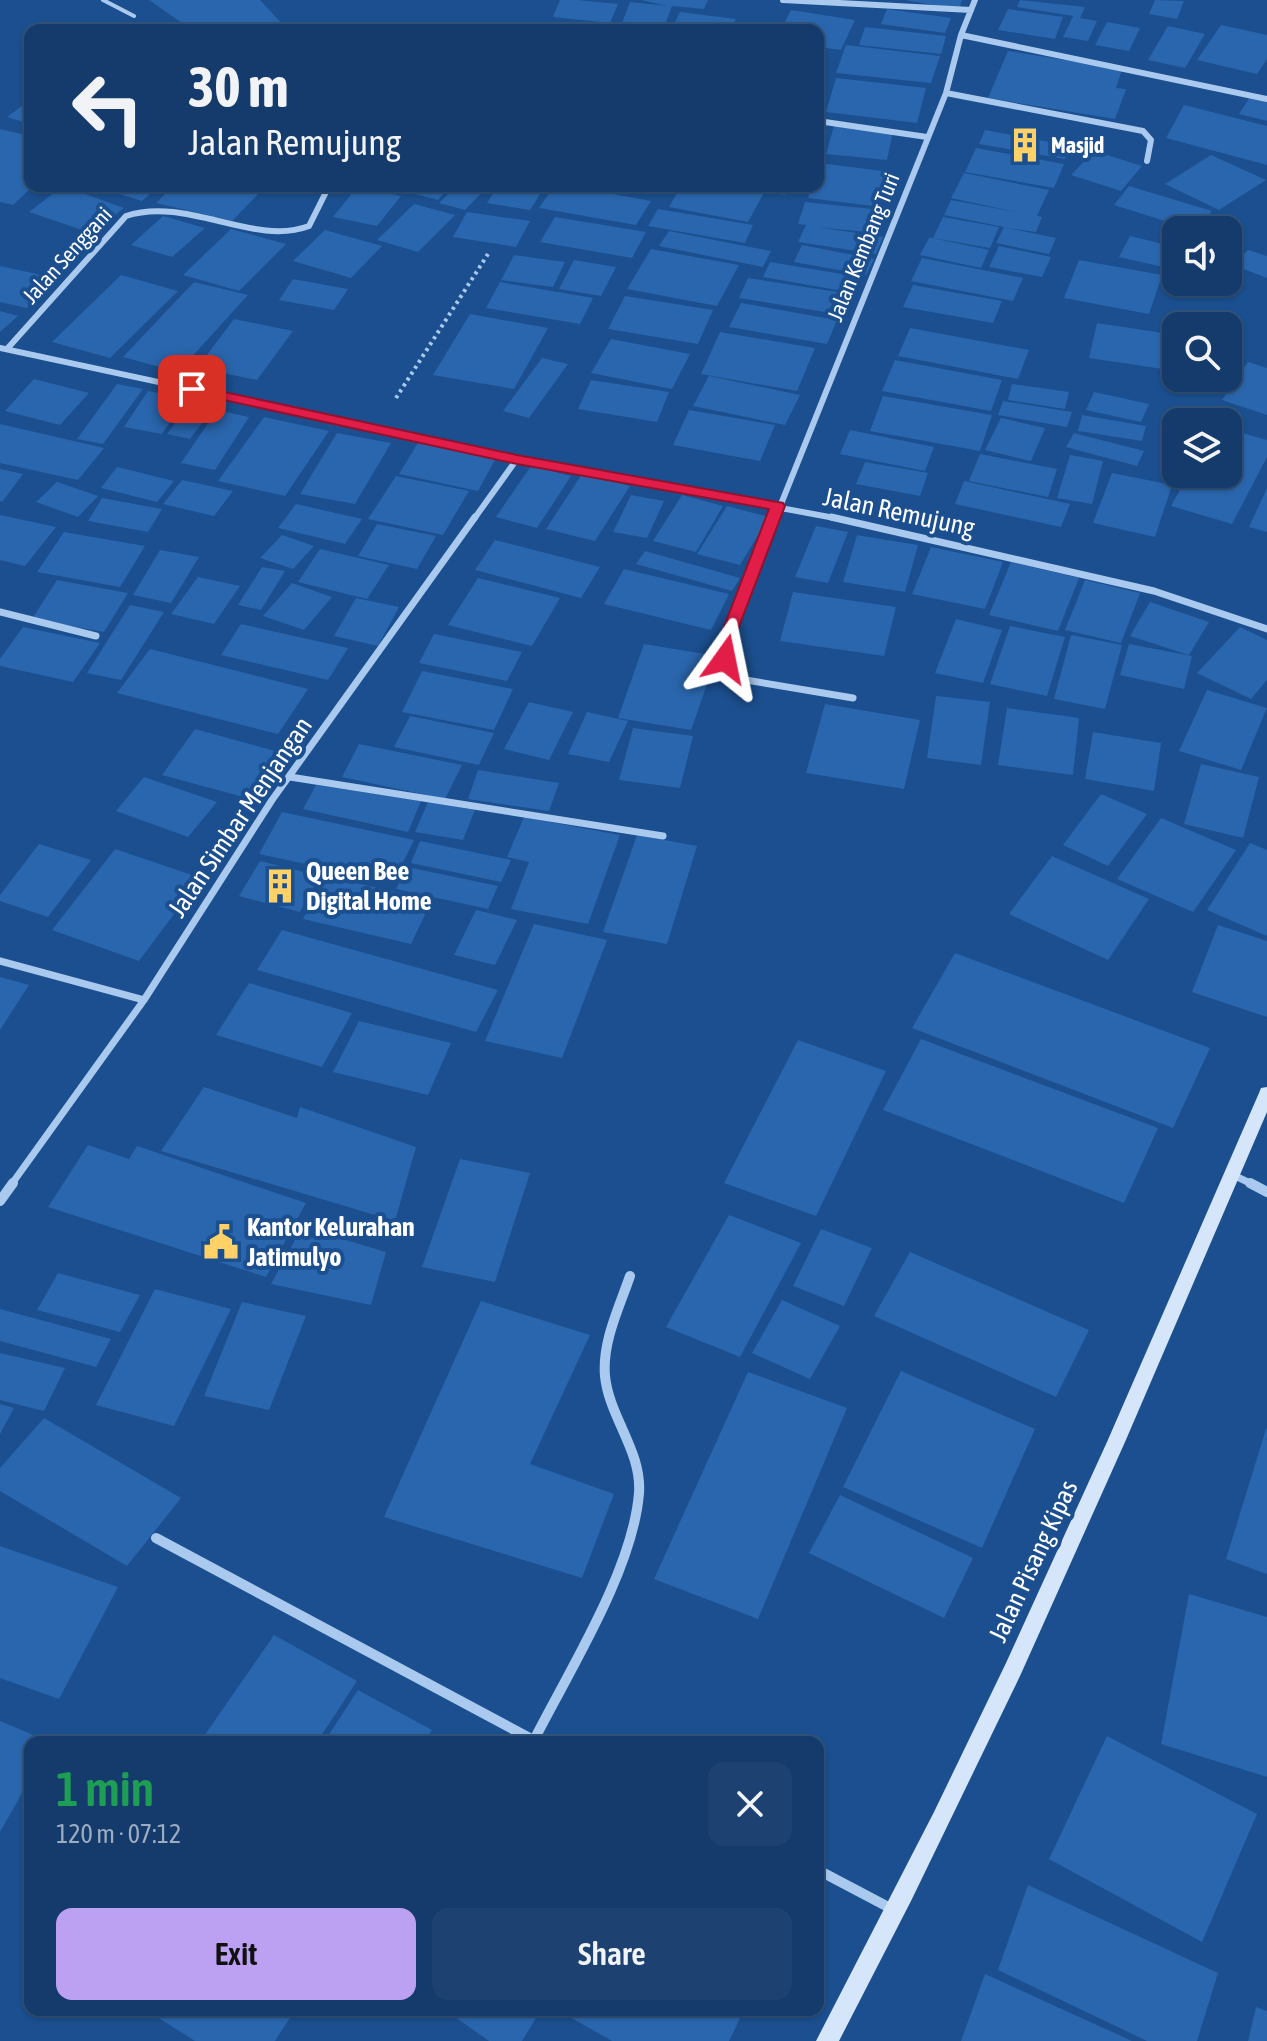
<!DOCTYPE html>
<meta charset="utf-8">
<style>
:root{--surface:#143b6b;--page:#1d4271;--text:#f1f3f6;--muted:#9dadc1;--line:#33557e;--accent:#bca0f2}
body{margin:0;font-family:"Asap Condensed",sans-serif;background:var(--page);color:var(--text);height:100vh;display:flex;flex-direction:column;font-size:30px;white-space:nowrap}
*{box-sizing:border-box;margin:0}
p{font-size:26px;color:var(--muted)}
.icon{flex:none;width:44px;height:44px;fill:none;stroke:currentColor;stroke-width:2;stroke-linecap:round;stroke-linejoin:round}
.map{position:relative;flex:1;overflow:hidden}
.details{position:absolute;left:24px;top:1736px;width:800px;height:280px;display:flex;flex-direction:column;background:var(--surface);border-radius:16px;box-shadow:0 2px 6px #0004,0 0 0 2px var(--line)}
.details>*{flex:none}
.hud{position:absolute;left:24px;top:24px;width:800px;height:168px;border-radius:16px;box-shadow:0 2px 6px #0004,0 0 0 2px var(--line);background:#143b6b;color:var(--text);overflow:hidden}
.fabs{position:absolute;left:1162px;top:216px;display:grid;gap:16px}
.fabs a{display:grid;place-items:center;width:80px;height:80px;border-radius:16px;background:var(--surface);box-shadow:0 2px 6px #0004,0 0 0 2px var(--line);font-size:40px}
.pin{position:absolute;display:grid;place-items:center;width:68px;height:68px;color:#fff;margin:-34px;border-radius:16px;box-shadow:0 4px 12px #0006}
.me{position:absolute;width:88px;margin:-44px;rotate:12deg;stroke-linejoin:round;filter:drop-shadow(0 0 6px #0008)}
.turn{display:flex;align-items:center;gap:28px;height:168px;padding:0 32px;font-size:36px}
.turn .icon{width:104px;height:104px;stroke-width:2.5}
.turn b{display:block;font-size:56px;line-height:68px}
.round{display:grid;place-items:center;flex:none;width:84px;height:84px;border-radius:16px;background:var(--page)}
.headline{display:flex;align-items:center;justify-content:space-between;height:136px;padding:0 32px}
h1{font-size:48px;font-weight:600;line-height:60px;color:#1e9e55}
.action{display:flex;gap:16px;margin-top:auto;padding:16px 32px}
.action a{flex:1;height:92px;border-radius:16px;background:var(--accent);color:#111;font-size:32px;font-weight:600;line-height:92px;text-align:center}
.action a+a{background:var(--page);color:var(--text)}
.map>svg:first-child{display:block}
.building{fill:#2a66ad}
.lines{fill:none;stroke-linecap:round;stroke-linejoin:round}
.path{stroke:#a9c9ee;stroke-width:4;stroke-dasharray:3 4;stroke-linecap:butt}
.lane{stroke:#a9c9ee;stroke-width:4}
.street-far2{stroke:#a9c9ee;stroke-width:6}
.street-far1{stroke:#a9c9ee;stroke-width:7}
.street{stroke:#a9c9ee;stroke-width:10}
.secondary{fill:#d6e6fa;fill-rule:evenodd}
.route{fill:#e11d48;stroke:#92132f;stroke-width:2}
.labels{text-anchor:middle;stroke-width:8;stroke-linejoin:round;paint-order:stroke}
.far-poi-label{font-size:22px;font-weight:bold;fill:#fff;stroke:#1b4f8f;text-anchor:start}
.far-street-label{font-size:22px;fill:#fff;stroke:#1b4f8f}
.street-label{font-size:26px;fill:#fff;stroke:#1b4f8f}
.poi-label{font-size:26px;font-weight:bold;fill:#fff;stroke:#1b4f8f;text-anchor:start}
</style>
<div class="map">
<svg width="1267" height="2041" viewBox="0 0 1267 2041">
<rect width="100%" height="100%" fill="#1b4f8f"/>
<!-- building -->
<path class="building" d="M149 0H260L288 30H192Z
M560 0H578L618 4 610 23 553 17Z
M641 0H708L704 9 672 6 663 30 620 28 630 2 668 6Z
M904 0H962L959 9Z
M1020 0 1085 7 1080 18 1097 21 1088 41 1063 37 1073 16 1017 7Z
M1155 0 1184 1 1177 19 1149 14Z
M887 9 951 18 945 33 881 24Z
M1008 9 1063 17 1055 39 998 30Z
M791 10 855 20 841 50 818 47V30H781Z
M680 12 736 19 730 30H671Z
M1107 22 1140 28 1129 51 1095 45Z
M1221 25 1267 35V59L1257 74 1197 60Z
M1168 26 1205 34 1185 68 1148 60Z
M865 27 946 36 941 54 859 45Z
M846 45 940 56 931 83 836 73Z
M1008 51 1122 69 1116 88 1126 89 1115 119 988 98Z
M836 78 926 88 917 123 826 112Z
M1250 97 1267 101V121L1239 114Z
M30 100V124L7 117Z
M1184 105 1267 126V165L1166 138Z
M834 126 893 132 887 160 826 154Z
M0 129 30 136V186H33L13 205 0 202Z
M985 130 1070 146 1065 159 979 144Z
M976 148 1064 164 1054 188 965 172Z
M1094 151 1142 166 1121 191 1071 175Z
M1211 155 1266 180 1219 210 1165 184Z
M819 163 890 172 881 207 808 198 812 186H818Z
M964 173 1049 190 1037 216 1042 217 1036 232 1007 228 1056 238 1049 254 996 243 1004 227 944 215 951 200 1020 213 951 198Z
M63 186 124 208 91 233 29 212Z
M94 186H159L142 201Z
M173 186H266L232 221 156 203Z
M413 186H450L438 200 408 192Z
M456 186H488L465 210 439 203Z
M498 186H545L530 210 487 203Z
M554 186H570L651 201 636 225 539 208Z
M681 186H790L785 195 765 191 748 222 669 207Z
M1129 186 1212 211 1194 230 1114 205Z
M357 187 401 196 377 226 333 217Z
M805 202 882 210 876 233 817 227 883 237 876 254 798 242 806 225 798 224Z
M414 204 455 215 418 252 377 240Z
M658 209 753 225 745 243 648 226Z
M467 212 530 221 516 247 453 237Z
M163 216 205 228 172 257 131 245Z
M555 217 646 232 632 258 540 242Z
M943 217 999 227 990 248 933 238Z
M231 229 286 244 239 291 183 275Z
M325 230 382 246 351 278 293 261Z
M669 231 771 251 763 267 659 246Z
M1130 236 1176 247V270L1119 257Z
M929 238H932L989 250 981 268 920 255Z
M802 245 874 259 866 275 794 262Z
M999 246 1051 257 1042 277 989 267Z
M651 249 739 265 717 306 627 289Z
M1248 250 1267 256V278L1233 265Z
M514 255 565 262 553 287 501 280Z
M922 258 1023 278 1013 301 911 281Z
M574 260 616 267 601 296 559 289Z
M1079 260 1162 275 1149 314 1064 298Z
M770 262 860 277 854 293 763 277Z
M0 266 55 278 27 308 0 302Z
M121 275 178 291 110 358 52 342Z
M748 278 850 294 843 315 739 298Z
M293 279 348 289 334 310 279 300Z
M194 282 248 295 178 372 123 357Z
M500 282 593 298 580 324 486 308Z
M913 285 1002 301 993 323 903 307Z
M625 296 713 310 698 344 608 329Z
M741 303 837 320 827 344 729 327Z
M0 311 18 316 0 332Z
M470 314 548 328 514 389 433 375Z
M234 319 293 331 257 380 197 368Z
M1097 323 1170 334 1163 369 1089 358Z
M910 328 1029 350 1018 379 898 356Z
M720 332 815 348 797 391 701 374Z
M611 339 690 354 672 389 591 373Z
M542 358 568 364 529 418 503 411Z
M895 360 1002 380 991 411 882 391Z
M1248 362 1267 368V415L1222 400Z
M709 376 800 395 785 425 693 406Z
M34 379 89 393 60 425 5 411Z
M591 380 669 392 657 422 578 409Z
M117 384 143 389 103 444 77 439Z
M1012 384 1069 392 1065 409 1008 400Z
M148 391 187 398 162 434 124 427Z
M1094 392 1149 404 1141 422 1086 410Z
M883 396 992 415 980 451 870 431Z
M194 398 217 403 190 439 167 434Z
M1003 401 1072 412 1067 427 998 415Z
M217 410 249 417 215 470 181 463Z
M689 410 775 425 760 461 673 445Z
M1082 415 1146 426 1142 441 1078 431Z
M264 417 329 431 285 496 218 481Z
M1001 418 1045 428 1031 461 985 450Z
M0 424 104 448 78 480 0 463Z
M1228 429 1267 440V457L1232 524 1171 506 1189 474H1228Z
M850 430 934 447 925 471 840 454Z
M337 433 391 443 355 504 300 494Z
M1074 433 1144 451 1137 466 1066 447Z
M419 441 497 456 478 491 399 474Z
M980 454 1057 469 1048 497 969 481Z
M1070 455 1103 461 1092 504 1057 498Z
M865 462 928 473 920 496 856 484Z
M531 466 571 476 537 528 496 517Z
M117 467 174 481 157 502 101 488Z
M0 469 23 474 2 502 0 501Z
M1112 473 1172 485 1155 537 1093 523Z
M582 474 630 486 595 541 546 529Z
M396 476 469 491 443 535 368 519Z
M182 480 233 491 214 516 163 504Z
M964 481 1070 504 1061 527 955 504Z
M57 482 98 496 78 517 36 502Z
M1267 488V532L1249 527Z
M631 495 664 501 647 538 613 532Z
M682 495 723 506 696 552 653 541Z
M102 498 162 509 148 532 88 521Z
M296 504 362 519 345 544 278 528Z
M727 506 769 517 740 565 697 554Z
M0 515 56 527 25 566 0 560Z
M377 524 436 536 417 569 358 556Z
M816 526 848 532 828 583 795 577Z
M64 532 145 546 120 587 37 572Z
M282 535 314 546 293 569 260 558Z
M857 535 918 545 905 592 843 582Z
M495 540 600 567 581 598 475 570Z
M931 547 1003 562 985 609 912 594Z
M320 549 389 565 367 599 298 582Z
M160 550 199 557 171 603 133 595Z
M645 551 740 578 732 591 636 564Z
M1011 562 1079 578 1058 631 989 615Z
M262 567 285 571 261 610 238 605Z
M624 569 729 594 711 630 604 604Z
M198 577 240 586 214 624 171 614Z
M478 578 560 598 532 646 448 625Z
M57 580 128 593 104 632 32 619Z
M1085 580 1140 593 1121 643 1065 630Z
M292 583 332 597 304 630 263 616Z
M793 592 896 607 884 656 780 641Z
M356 598 399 607 378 646 334 636Z
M1150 602 1209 622 1189 655 1130 636Z
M130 605 164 612 121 680 87 673Z
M956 619 1002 630 983 683 935 673Z
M241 624 348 648 328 680 221 655Z
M1010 626 1065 637 1047 696 990 684Z
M23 627 100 643 73 682 0 666V659Z
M1240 627 1267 640V680L1251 699 1197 673Z
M434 634 522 652 507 681 419 663Z
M1071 635 1122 645 1105 709 1054 699Z
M644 644 717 656 691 730 618 718Z
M1129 644 1192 656 1184 689 1120 675Z
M150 649 308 689 278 734 117 693Z
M422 671 513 689 494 730 402 712Z
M1207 690 1267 708 1241 770 1179 751Z
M936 696 990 702 981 765 927 758Z
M529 702 573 712 549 760 504 749Z
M825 704 920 720 904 789 806 773Z
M1007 708 1079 718 1073 775 998 765Z
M587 712 628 721 609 762 568 754Z
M410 716 494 733 479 765 394 747Z
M633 728 693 736 680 788 619 780Z
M195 729 279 752 247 798 162 775Z
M1093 732 1161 743 1154 791 1085 779Z
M359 744 462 765 445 799 342 777Z
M1201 764 1259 777 1243 838 1184 824Z
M478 770 559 783 549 811 468 799Z
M144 777 217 802 188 837 116 811Z
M316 785 421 801 408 832 303 809Z
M1101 794 1147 814 1108 866 1063 845Z
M428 802 475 810 463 840 415 832Z
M282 812 414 840 393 883 259 854Z
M524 817 620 835 588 924 511 909 529 862 507 857Z
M1161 818 1236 850 1193 912 1117 879Z
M637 835 697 846 667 944 603 932Z
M420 841 511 860 501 882 411 863Z
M1250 843 1267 850V936L1207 910Z
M39 844 91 860 48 917 0 901V895Z
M115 849 201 878 139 961 52 930Z
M1052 856 1149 899 1108 960 1009 914Z
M260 861 320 876 300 912 239 896Z
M407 867 498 886 488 909 396 889Z
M325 876 432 900 411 944 303 919Z
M476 910 517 920 495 965 454 955Z
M534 924 607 940 562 1058 485 1041Z
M1218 925 1267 941V1017L1192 992Z
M282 930 498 990 476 1032 257 970Z
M955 953 1210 1048 1173 1128 912 1028Z
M0 977 29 985 0 1030Z
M249 983 352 1013 322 1067 216 1035Z
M359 1021 451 1043 428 1095 333 1072Z
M921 1039 1158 1128 1124 1203 883 1110Z
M798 1040 886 1071 816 1216 724 1183Z
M204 1087 297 1118 300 1107 416 1147 395 1221 161 1151Z
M88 1145 129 1159 137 1146 306 1203 266 1277 48 1207Z
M460 1159 530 1173 495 1282 422 1267Z
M729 1215 801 1243 740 1357 666 1327Z
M302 1227 386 1252 371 1305 271 1284Z
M821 1229 872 1248 844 1306 793 1286Z
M910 1252 1089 1330 1056 1397 874 1316Z
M58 1273 140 1295 120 1332 37 1310Z
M155 1289 231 1309 174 1426 96 1405Z
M782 1300 840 1326 810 1379 752 1353Z
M481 1301 590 1335 530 1464 614 1494 582 1578 384 1517Z
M242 1302 306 1316 269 1410 204 1396Z
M0 1309 111 1339 96 1367 0 1341Z
M0 1353 65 1368 44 1411 0 1400Z
M901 1371 1035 1429 982 1548 843 1487Z
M748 1372 847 1408 758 1619 654 1579Z
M0 1404 14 1408 0 1434Z
M44 1418 181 1498 127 1566 0 1491V1468Z
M1266 1429H1267V1574L1226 1559Z
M840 1495 973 1558 944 1618 809 1553Z
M0 1546 118 1587 59 1699 0 1678Z
M1189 1594 1267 1617V1777L1161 1744Z
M274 1635 357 1681 317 1742H200Z
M358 1690 432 1730 425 1742H324Z
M0 1721 50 1742H30V1779L0 1832Z
M1107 1736 1257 1814 1202 1942 1049 1859Z
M1028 1885 1218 1973 1197 2041H1147L998 1970Z
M985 1974 1132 2041H961Z
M1256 2007 1267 2011V2041H1248Z
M146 2010H295L275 2041H195Z
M445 2010H541L522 2041H489Z
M571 2010H744L729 2041H612L568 2016Z"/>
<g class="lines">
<!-- path -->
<path class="path" d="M396 398 488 254"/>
<!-- lane -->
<path class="lane" d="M103 0 134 16"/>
<!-- street-far2 -->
<path class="street-far2" d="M783 0 971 10
M961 35 1267 99
M946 93 1143 131 1151 140 1147 161
M818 121 927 137
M0 348 517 459 840 519
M7 349 126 216C187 196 254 247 309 226L329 186
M474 519 517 459
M775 519 946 93 961 35 975 0"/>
<!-- street-far1 -->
<path class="street-far1" d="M776 517 725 645 731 671 746 680 853 698
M831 517 1154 591 1267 629
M0 612 96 636
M290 777 663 836
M0 961 144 1000
M1231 1174 1254 1185
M11 1185 144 1000 272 800 475 517"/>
<!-- street -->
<path class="street" d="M1250 1183 1267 1192
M0 1201 13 1183
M156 1538 537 1742
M534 1740C569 1671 633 1570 639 1493 642 1451 609 1417 605 1376 602 1342 619 1308 630 1276
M818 1870 892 1909"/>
<!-- secondary -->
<path class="secondary" d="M1267 1087V1112L1125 1442 1020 1676 911 1901 839 2041H816L934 1812 1006 1663 1107 1442 1259 1093 1261 1088Z"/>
</g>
<!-- route -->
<path class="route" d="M192 385 517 455 783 503 785 506 732 645 731 663H720L717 645 769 509 517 464 187 392V386Z"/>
<!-- icons -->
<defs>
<g id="building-bare" transform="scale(2.76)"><path d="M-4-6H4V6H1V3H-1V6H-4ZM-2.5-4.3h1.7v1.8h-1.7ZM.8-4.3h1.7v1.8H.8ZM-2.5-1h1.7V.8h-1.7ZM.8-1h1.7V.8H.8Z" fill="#ffd166" stroke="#1b4f8f" stroke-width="2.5" paint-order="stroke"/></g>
<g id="civic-bare" transform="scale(2.76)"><path d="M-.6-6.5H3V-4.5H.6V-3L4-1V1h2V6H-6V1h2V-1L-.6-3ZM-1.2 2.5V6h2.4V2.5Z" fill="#ffd166" stroke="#1b4f8f" stroke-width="2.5" paint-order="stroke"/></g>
</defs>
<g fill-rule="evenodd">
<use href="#building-bare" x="1025" y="145"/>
<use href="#building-bare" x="280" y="886"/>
<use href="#civic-bare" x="221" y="1242"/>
</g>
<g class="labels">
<!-- far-poi labels -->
<g class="far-poi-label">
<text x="1051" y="153">Masjid</text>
</g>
<!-- far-street labels -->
<g class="far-street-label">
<text transform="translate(863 247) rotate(-68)" y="8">Jalan Kembang Turi</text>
<text transform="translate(67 255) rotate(-48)" y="8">Jalan Senggani</text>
</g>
<!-- street labels -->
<g class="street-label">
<text transform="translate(899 512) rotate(12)" y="9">Jalan Remujung</text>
<text transform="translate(240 817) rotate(-56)" y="9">Jalan Simbar Menjangan</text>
<text transform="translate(1033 1561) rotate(-65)" y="9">Jalan Pisang Kipas</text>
</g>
<!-- poi labels -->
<g class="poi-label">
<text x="306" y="880">Queen Bee<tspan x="306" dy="30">Digital Home</tspan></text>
<text x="247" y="1236">Kantor Kelurahan<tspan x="247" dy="30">Jatimulyo</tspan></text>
</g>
</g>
</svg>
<div class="fabs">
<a><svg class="icon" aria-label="sound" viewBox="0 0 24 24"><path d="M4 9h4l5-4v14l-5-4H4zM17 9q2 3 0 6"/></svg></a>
<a><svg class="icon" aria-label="search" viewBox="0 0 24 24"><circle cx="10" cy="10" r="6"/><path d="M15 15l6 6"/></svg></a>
<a><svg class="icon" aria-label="layers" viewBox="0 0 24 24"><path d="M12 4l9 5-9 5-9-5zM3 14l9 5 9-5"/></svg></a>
</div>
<div class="pin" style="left:192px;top:389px;background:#d93025"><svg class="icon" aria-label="arrive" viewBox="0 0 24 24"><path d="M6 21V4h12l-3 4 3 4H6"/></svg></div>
<svg class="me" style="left:725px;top:659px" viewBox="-20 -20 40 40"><path d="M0-17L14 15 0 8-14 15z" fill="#e11d48" stroke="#fff" stroke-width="4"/></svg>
<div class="hud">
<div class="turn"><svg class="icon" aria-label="left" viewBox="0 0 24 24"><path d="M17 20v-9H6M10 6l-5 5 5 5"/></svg><div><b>30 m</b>Jalan Remujung</div></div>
</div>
<section class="details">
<div class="headline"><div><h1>1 min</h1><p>120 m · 07:12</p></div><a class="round"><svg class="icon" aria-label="close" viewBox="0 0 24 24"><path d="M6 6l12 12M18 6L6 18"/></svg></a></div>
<div class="action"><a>Exit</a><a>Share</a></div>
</section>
</div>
